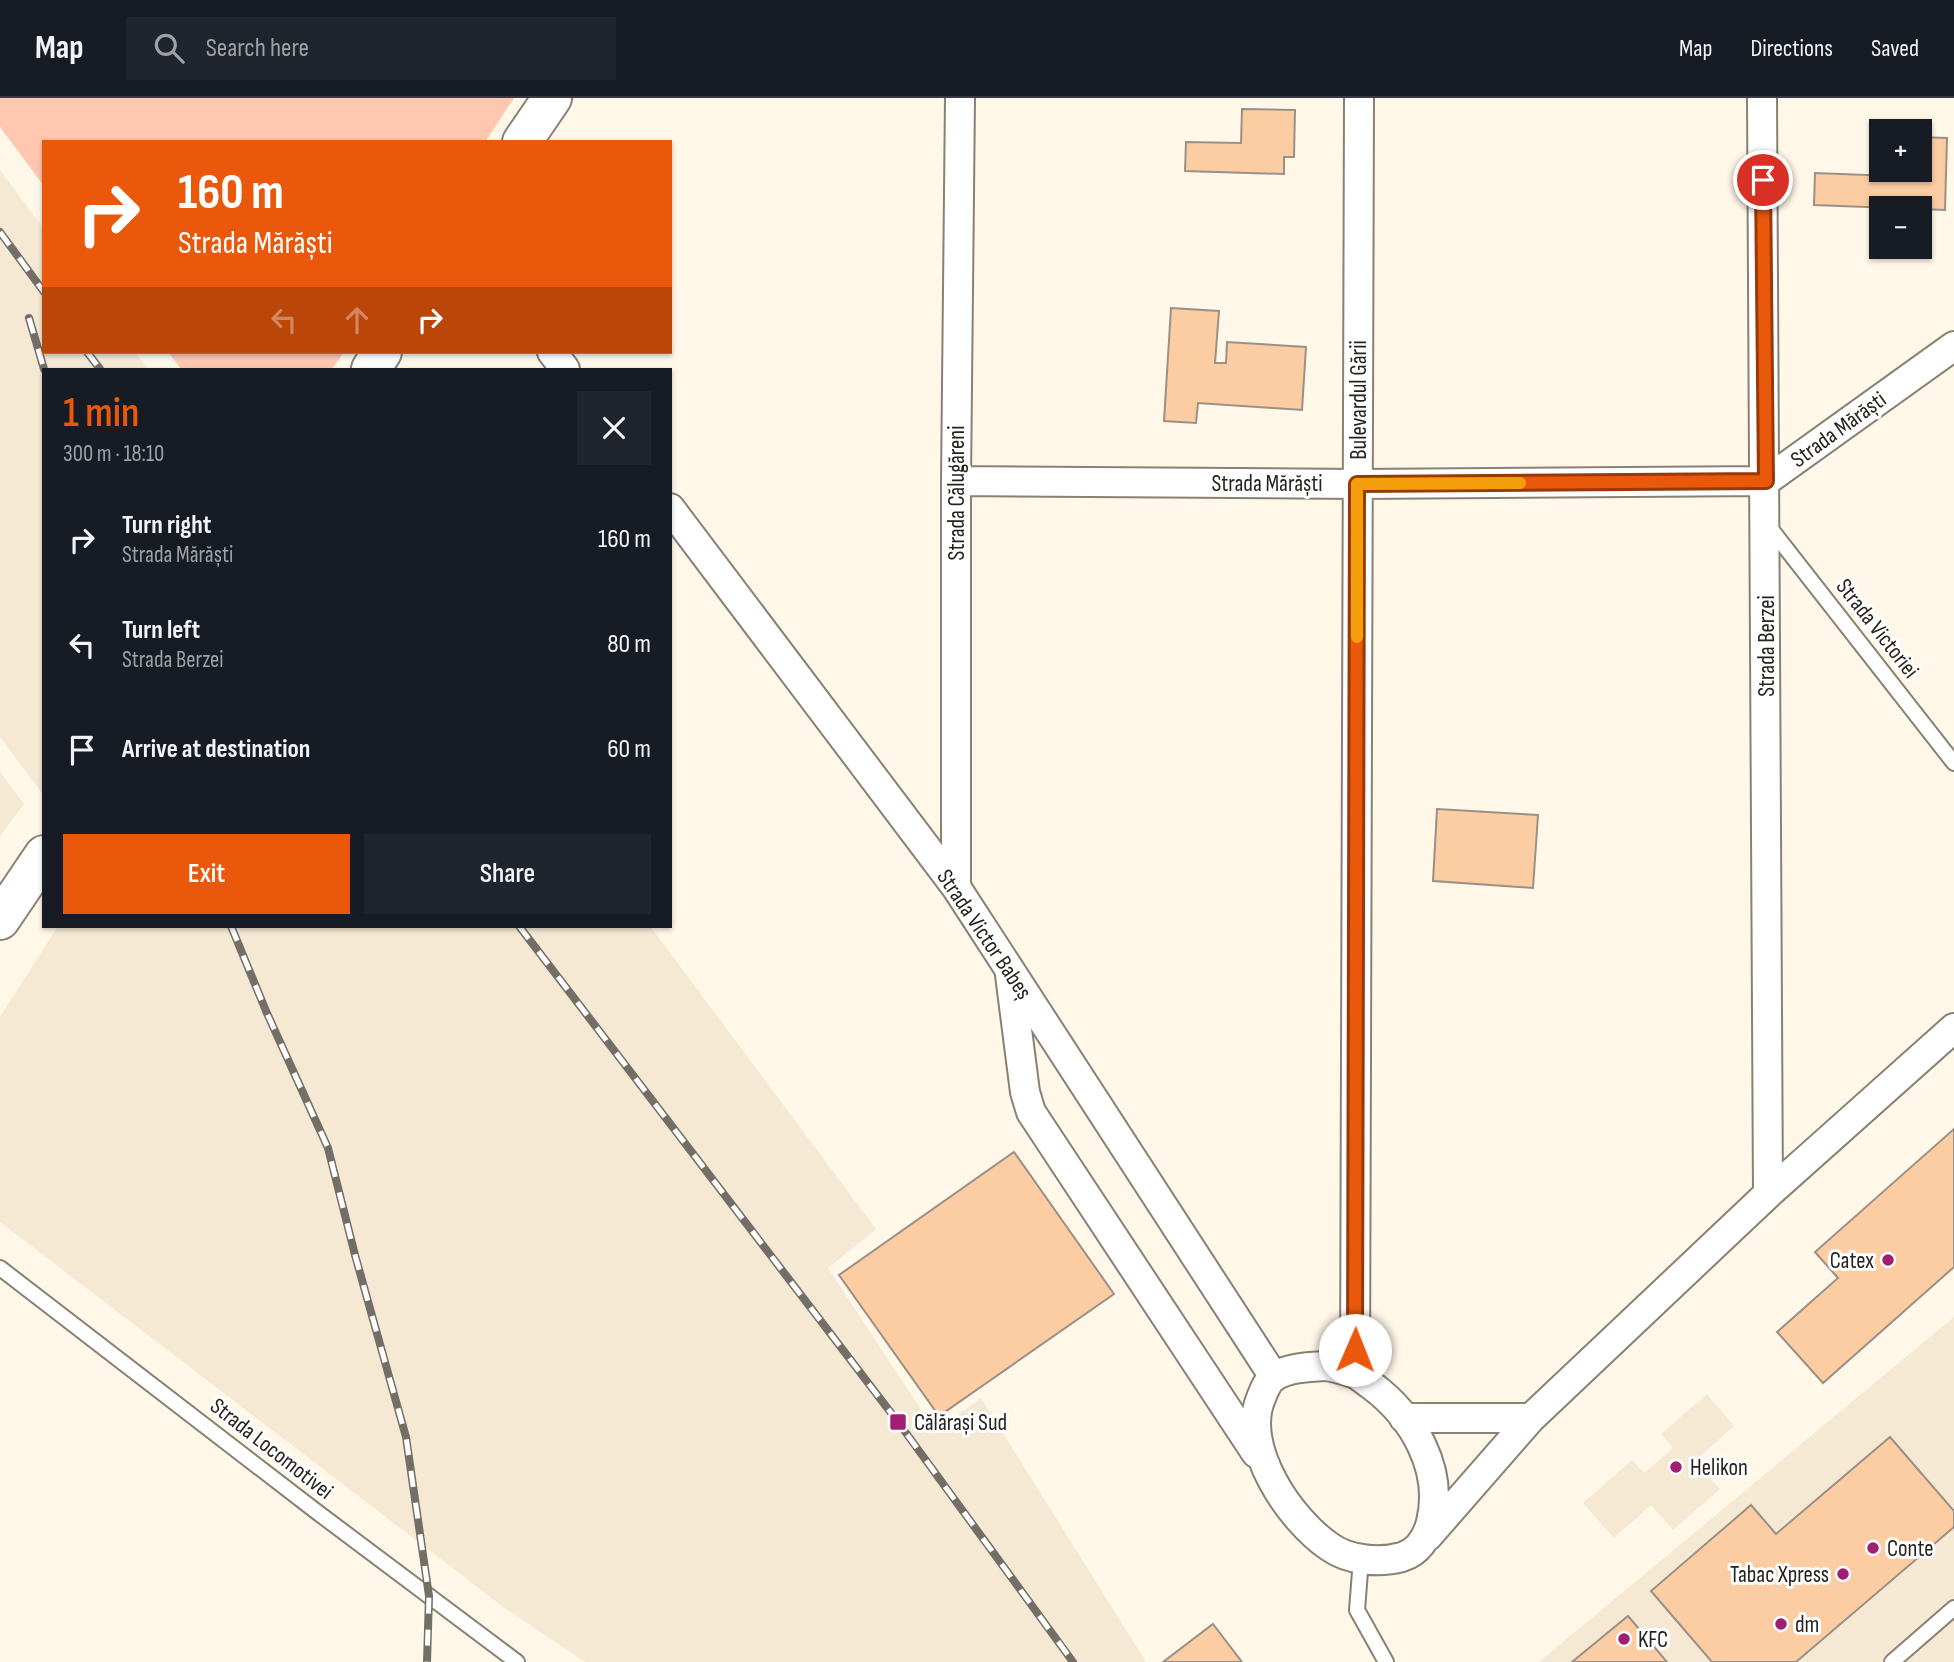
<!DOCTYPE html>
<meta charset="utf-8">
<style>
:root{--surface:#171b24;--page:#20242c;--text:#f1f3f6;--muted:#9ea1a6;--line:#363941;--accent:#ea580c}
body{margin:0;font-family:"Sofia Sans Condensed",sans-serif;background:var(--page);color:var(--text);height:100vh;display:flex;flex-direction:column;font-size:26px;white-space:nowrap}
*{box-sizing:border-box;margin:0}
p{font-size:23px;color:var(--muted)}
.icon{flex:none;width:38px;height:38px;fill:none;stroke:currentColor;stroke-width:2;stroke-linecap:round;stroke-linejoin:round}
.map{position:relative;flex:1;overflow:hidden}
.side{position:absolute;left:42px;top:270px;width:630px;height:560px;display:flex;flex-direction:column;background:var(--surface);border-radius:0px;box-shadow:0 2px 5px #0004}
.side>*{flex:none}
.banner{position:absolute;left:42px;top:42px;width:630px;height:214px;border-radius:0px;box-shadow:0 2px 5px #0004;background:#ea580c;color:#fff;overflow:hidden}
.buttons{position:absolute;left:1869px;top:21px;display:grid;gap:14px}
.buttons a{display:grid;place-items:center;width:63px;height:63px;border-radius:0px;background:var(--surface);box-shadow:0 2px 5px #0004;font-size:35px}
.pin{position:absolute;display:grid;place-items:center;width:60px;height:60px;color:#fff;margin:-30px;border:4px solid #fff;border-radius:50%;box-shadow:0 2px 7px #0007}
.me{position:absolute;width:77px;margin:-38px;rotate:1deg;stroke-linejoin:round;filter:drop-shadow(0 0 5px #0008)}
.turn{display:flex;align-items:center;gap:24px;height:147px;padding:0 21px;font-size:32px}
.turn .icon{width:91px;height:91px;stroke-width:2.5}
.turn b{display:block;font-size:49px;line-height:60px}
.lanes{display:flex;align-items:center;height:66px;padding:0 21px;background:#0003;justify-content:center;gap:35px;direction:ltr}
.lanes .off{opacity:.35}
.round{display:grid;place-items:center;flex:none;width:74px;height:74px;border-radius:0px;background:var(--page)}
.overview{display:flex;align-items:center;justify-content:space-between;height:119px;padding:0 21px}
h1{font-size:42px;font-weight:600;line-height:52px;color:var(--accent)}
.action{display:flex;gap:14px;margin-top:auto;padding:14px 21px}
.action a{flex:1;height:80px;border-radius:0px;background:var(--accent);color:#fff;font-size:28px;font-weight:600;line-height:80px;text-align:center}
.action a+a{background:var(--page);color:var(--text)}
ul{padding:0;list-style:none}
li{display:flex;align-items:center;gap:21px;height:105px;padding:0 21px}
li div{flex:1}
li b{display:block;font-size:26px}
li em{font-style:normal}
header{display:flex;align-items:center;gap:42px;box-sizing:border-box;height:98px;padding:0 35px;background:var(--surface);border-bottom:2px solid var(--line)}
header strong{font-size:33px}
nav{display:flex;gap:38px;margin-inline-start:auto;font-size:24px}
.search{width:490px;height:63px;background:var(--page);display:flex;align-items:center;gap:18px;box-sizing:border-box;padding:0 24px;border-radius:0px;color:var(--muted);font-size:26px}
.map>svg:first-child{display:block}
.built{fill:#f5e9d4}
.green{fill:#ffc7af}
.building{fill:#fccda2;stroke:#9c9086;stroke-width:2}
.lines{fill:none;stroke-linecap:round;stroke-linejoin:round}
.service-casing{stroke:#888174;stroke-width:18}
.minor-casing{stroke:#888174;stroke-width:32}
.primary-casing{stroke:#888174;stroke-width:42}
.service{stroke:#fff;stroke-width:14}
.minor{stroke:#fff;stroke-width:28}
.primary{stroke:#fff;stroke-width:38}
.rail-casing{stroke:#736e66;stroke-width:8}
.rail{stroke:#fff;stroke-width:5;stroke-dasharray:16;stroke-linecap:butt}
.route-casing{stroke:#983908;stroke-width:18}
.route{stroke:#ea580c;stroke-width:12}
.slow{stroke:#f59e0b;stroke-width:12}
.poi-dot{fill:#a01f70;stroke:#fff;stroke-width:2.5}
.labels{text-anchor:middle;stroke-width:6;stroke-linejoin:round;paint-order:stroke}
.street-label{font-size:23px;fill:#26231e;stroke:#fff}
.poi-label{font-size:23px;fill:#26231e;stroke:#fff;text-anchor:start}
</style>
<header>
<strong>Map</strong>
<div class="search"><svg class="icon" aria-label="search" viewBox="0 0 24 24"><circle cx="10" cy="10" r="6"/><path d="M15 15l6 6"/></svg>Search here</div>
<nav><a>Map</a><a>Directions</a><a>Saved</a></nav>
</header>
<div class="map">
<svg width="1954" height="1564" viewBox="0 0 1954 1564">
<rect width="100%" height="100%" fill="#fff7e8"/>
<!-- built -->
<path class="built" d="M0 72 44 131V254H135L148 271H44V698L0 639Z
M0 674 24 706 0 738Z
M58 828H650L876 1131 828 1170 935 1333 981 1300 1146 1564H585L506 1511 0 1124V919Z
M1954 1219V1564H1539Z
M1707 1296 1734 1328 1695 1363 1720 1391 1673 1432 1651 1407 1614 1440 1583 1405 1632 1362 1644 1375 1673 1350 1661 1336Z"/>
<!-- green -->
<path class="green" d="M0 0H514L485 44H44V88L0 29Z
M168 254H344L332 271H181Z"/>
<!-- building -->
<path class="building" d="M1242 11 1295 12 1294 59H1284V76L1185 73 1186 44 1241 45Z
M1920 39 1947 40 1945 112 1814 107 1815 75 1893 78 1894 72H1920Z
M1171 210 1219 213 1215 265H1226L1227 244 1306 249 1302 312 1198 305 1196 325 1164 323Z
M1437 711 1538 717 1533 790 1433 783Z
M1954 1031V1169L1823 1285 1777 1234 1838 1180 1815 1154Z
M1014 1054 1114 1196 939 1318 839 1177Z
M1890 1339 1954 1413V1429L1796 1564H1712L1651 1493 1751 1407 1776 1436Z
M1628 1518 1667 1564H1572Z
M1213 1526 1242 1564H1163Z"/>
<g class="lines">
<!-- service casing -->
<g class="service-casing">
<path id="service" d="M1767 426 1954 665
M0 1170 317 1414 517 1564
M1361 1461 1357 1512 1386 1564
M1892 1564 1954 1510"/>
</g>
<!-- minor casing -->
<g class="minor-casing">
<path id="minor" d="M1762 0 1768 1096
M552 254 565 271
M956 383 1358 386 1766 383 1954 248
M670 410 956 789 1274 1279
M956 789V383L960 0
M1010 877 1025 994 1031 1014 1256 1355
M1327 1268C1336 1270 1345 1272 1353 1275 1359 1277 1365 1283 1371 1287 1413 1318 1444 1371 1431 1424 1427 1440 1418 1454 1402 1459 1380 1465 1350 1463 1330 1449 1290 1422 1240 1349 1261 1300 1264 1292 1268 1282 1275 1278 1290 1269 1311 1269 1327 1268Z
M1355 1275 1359 0
M1404 1320H1531
M1428 1438 1531 1320 1768 1096 1954 930"/>
</g>
<!-- primary casing -->
<g class="primary-casing">
<path id="primary" d="M522 44 552 0
M371 271 382 254
M0 822 44 757"/>
</g>
<!-- service -->
<use href="#service" class="service"/>
<!-- minor -->
<use href="#minor" class="minor"/>
<!-- primary -->
<use href="#primary" class="primary"/>
<!-- rail casing -->
<g class="rail-casing">
<path id="rail" d="M0 134 44 194
M29 220 44 271
M87 254 100 271
M231 828 266 913 328 1050 355 1157 406 1339 429 1498 427 1564
M519 828 898 1324 1073 1564"/>
</g>
<!-- rail -->
<use href="#rail" class="rail"/>
</g>
<g class="lines">
<!-- route casing -->
<g class="route-casing">
<path id="route" d="M1355 1252 1357 386 1766 383 1763 82"/>
</g>
<!-- route -->
<use href="#route" class="route"/>
<!-- slow -->
<path class="slow" d="M1357 539V386L1520 385"/>
</g>
<!-- markers -->
<g class="poi-dot">
<circle cx="1888" cy="1162" r="7"/>
<rect x="889" y="1315" width="18" height="18" rx="3.5"/>
<circle cx="1676" cy="1369" r="7"/>
<circle cx="1873" cy="1450" r="7"/>
<circle cx="1843" cy="1476" r="7"/>
<circle cx="1781" cy="1526" r="7"/>
<circle cx="1624" cy="1541" r="7"/>
</g>
<g class="labels">
<!-- street labels -->
<g class="street-label">
<text transform="translate(1358 302) rotate(-90)" y="8">Bulevardul Gării</text>
<text transform="translate(1838 331) rotate(-36)" y="8">Strada Mărăști</text>
<text x="1267" y="393">Strada Mărăști</text>
<text transform="translate(956 395) rotate(-90)" y="8">Strada Călugăreni</text>
<text transform="translate(1878 530) rotate(52)" y="8">Strada Victoriei</text>
<text transform="translate(1766 548) rotate(-90)" y="8">Strada Berzei</text>
<text transform="translate(985 836) rotate(56)" y="8">Strada Victor Babeș</text>
<text transform="translate(272 1350) rotate(38)" y="8">Strada Locomotivei</text>
</g>
<!-- poi labels -->
<g class="poi-label">
<text x="1874" y="1170" text-anchor="end">Catex</text>
<text x="914" y="1332">Călărași Sud</text>
<text x="1690" y="1377">Helikon</text>
<text x="1887" y="1458">Conte</text>
<text x="1829" y="1484" text-anchor="end">Tabac Xpress</text>
<text x="1795" y="1534">dm</text>
<text x="1638" y="1549">KFC</text>
</g>
</g>
</svg>
<div class="buttons">
<a>+</a>
<a>−</a>
</div>
<div class="pin" style="left:1763px;top:82px;background:#d93025"><svg class="icon" aria-label="arrive" viewBox="0 0 24 24"><path d="M6 21V4h12l-3 4 3 4H6"/></svg></div>
<svg class="me" style="left:1355px;top:1252px" viewBox="-20 -20 40 40"><circle r="19" fill="#fff"/><path d="M0-13L10 11 0 6-10 11z" fill="#ea580c"/></svg>
<div class="banner">
<div class="turn"><svg class="icon" aria-label="right" viewBox="0 0 24 24"><path d="M7 20v-9h11M14 6l5 5-5 5"/></svg><div><b>160 m</b>Strada Mărăști</div></div>
<div class="lanes"><svg class="icon off" aria-label="left" viewBox="0 0 24 24"><path d="M17 20v-9H6M10 6l-5 5 5 5"/></svg><svg class="icon off" aria-label="ahead" viewBox="0 0 24 24"><path d="M12 20V5M6 11l6-6 6 6"/></svg><svg class="icon" aria-label="right" viewBox="0 0 24 24"><path d="M7 20v-9h11M14 6l5 5-5 5"/></svg></div>
</div>
<section class="side">
<div class="overview"><div><h1>1 min</h1><p>300 m · 18:10</p></div><a class="round"><svg class="icon" aria-label="close" viewBox="0 0 24 24"><path d="M6 6l12 12M18 6L6 18"/></svg></a></div>
<ul>
<li><svg class="icon" aria-label="right" viewBox="0 0 24 24"><path d="M7 20v-9h11M14 6l5 5-5 5"/></svg><div><b>Turn right</b><p>Strada Mărăști</p></div><em>160 m</em></li>
<li><svg class="icon" aria-label="left" viewBox="0 0 24 24"><path d="M17 20v-9H6M10 6l-5 5 5 5"/></svg><div><b>Turn left</b><p>Strada Berzei</p></div><em>80 m</em></li>
<li><svg class="icon" aria-label="arrive" viewBox="0 0 24 24"><path d="M6 21V4h12l-3 4 3 4H6"/></svg><div><b>Arrive at destination</b></div><em>60 m</em></li>
</ul>
<div class="action"><a>Exit</a><a>Share</a></div>
</section>
</div>
